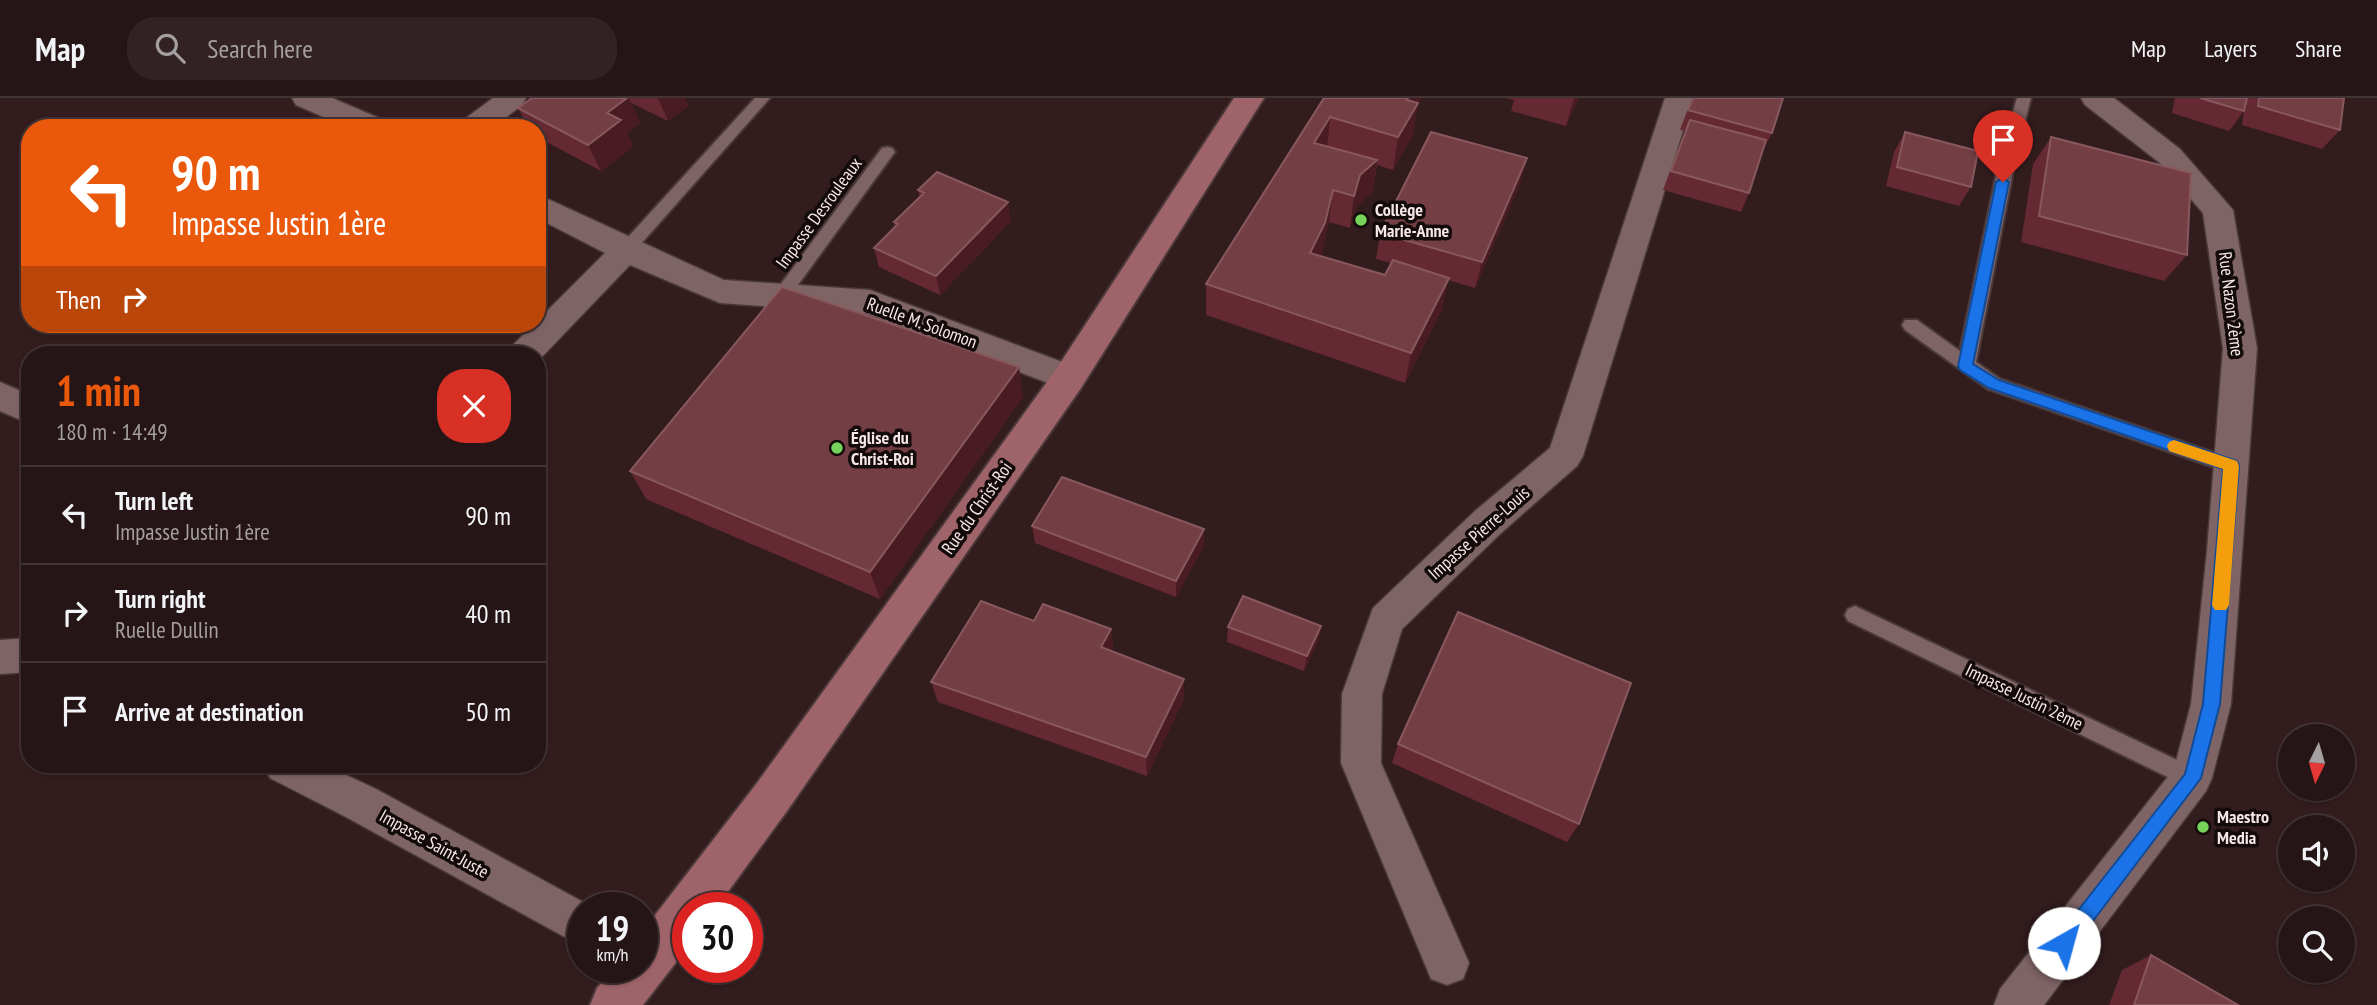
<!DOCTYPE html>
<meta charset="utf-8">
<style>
:root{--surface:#261516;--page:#322223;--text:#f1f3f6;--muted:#a49fa1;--line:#423435;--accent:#ea580c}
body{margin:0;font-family:"PT Sans Narrow",sans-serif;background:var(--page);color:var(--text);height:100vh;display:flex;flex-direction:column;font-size:26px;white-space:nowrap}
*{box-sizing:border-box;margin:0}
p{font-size:23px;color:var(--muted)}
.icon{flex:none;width:38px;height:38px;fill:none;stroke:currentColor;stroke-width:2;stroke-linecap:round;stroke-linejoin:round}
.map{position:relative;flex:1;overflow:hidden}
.sheet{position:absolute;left:21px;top:248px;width:525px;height:427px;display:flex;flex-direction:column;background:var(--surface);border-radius:28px;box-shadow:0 2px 5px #0004,0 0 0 2px var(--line)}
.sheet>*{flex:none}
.hud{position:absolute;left:21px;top:21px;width:525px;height:214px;border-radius:28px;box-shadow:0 2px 5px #0004,0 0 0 2px var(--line);background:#ea580c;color:#fff;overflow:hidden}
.needle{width:46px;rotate:185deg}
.fabs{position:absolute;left:2278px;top:626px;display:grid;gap:14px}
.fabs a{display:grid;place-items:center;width:77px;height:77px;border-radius:50%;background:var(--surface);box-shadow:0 2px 5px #0004,0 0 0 2px var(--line);font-size:35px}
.speed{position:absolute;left:567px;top:794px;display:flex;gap:14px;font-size:35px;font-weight:700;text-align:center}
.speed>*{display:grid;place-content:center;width:91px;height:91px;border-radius:50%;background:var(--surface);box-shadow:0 2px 5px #0004,0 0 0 2px var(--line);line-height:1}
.speed small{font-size:18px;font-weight:400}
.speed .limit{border:10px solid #d22;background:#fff;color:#111}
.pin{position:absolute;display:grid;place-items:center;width:60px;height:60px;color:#fff;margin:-72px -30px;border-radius:50% 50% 50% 0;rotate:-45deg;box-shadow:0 0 7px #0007}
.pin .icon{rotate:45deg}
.me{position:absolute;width:77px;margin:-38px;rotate:38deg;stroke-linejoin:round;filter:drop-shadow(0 0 5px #0008)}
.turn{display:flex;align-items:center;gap:24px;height:147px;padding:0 35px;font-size:32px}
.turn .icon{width:91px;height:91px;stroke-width:2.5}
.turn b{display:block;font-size:49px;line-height:60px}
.then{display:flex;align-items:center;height:66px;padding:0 35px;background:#0003;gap:14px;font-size:26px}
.round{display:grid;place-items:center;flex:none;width:74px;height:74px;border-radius:28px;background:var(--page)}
.head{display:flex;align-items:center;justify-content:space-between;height:119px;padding:0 35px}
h1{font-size:42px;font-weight:600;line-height:52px;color:var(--accent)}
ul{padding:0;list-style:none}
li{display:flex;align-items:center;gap:21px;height:98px;padding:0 35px;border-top:2px solid var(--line)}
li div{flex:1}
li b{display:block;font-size:26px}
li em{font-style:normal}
header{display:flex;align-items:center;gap:42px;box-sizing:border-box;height:98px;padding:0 35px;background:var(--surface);border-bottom:2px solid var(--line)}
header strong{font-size:33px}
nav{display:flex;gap:38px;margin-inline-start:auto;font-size:24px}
.search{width:490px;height:63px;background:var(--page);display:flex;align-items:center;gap:18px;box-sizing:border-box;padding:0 24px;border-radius:28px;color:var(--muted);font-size:26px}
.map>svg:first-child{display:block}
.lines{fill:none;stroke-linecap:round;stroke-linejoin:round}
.lane-casing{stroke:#4a3839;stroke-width:4}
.street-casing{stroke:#4a3839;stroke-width:3}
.secondary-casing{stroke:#4a3839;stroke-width:4}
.lane{fill:#7f6466;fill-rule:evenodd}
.street{fill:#7f6466;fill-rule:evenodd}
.secondary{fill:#9f646a;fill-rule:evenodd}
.wall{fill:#642932}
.shaded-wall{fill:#491b22}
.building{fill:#743e45;stroke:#88585f;stroke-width:2}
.route{fill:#1a73e8;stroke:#114b97;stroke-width:2}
.slow{fill:#f59e0b}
.poi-dot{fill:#77d259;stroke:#130a0a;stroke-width:2.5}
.labels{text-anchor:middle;stroke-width:7;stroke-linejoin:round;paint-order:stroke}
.poi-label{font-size:18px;font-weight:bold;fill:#f7e7e8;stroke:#130a0a;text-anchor:start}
.street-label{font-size:18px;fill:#f7e7e8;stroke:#130a0a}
</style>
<header>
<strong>Map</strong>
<div class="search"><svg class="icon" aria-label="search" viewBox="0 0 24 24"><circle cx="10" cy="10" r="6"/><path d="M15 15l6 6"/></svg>Search here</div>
<nav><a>Map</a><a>Layers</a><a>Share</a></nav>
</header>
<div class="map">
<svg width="2377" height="907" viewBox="0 0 2377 907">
<rect width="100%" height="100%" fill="#321c1e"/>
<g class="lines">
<!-- lane casing -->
<g class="lane-casing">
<path id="lane" d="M755 0H770L632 156H620L618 152 620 148Z
M2017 0H2031L2016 58 1976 264 2000 281 2238 363 2240 368 2238 373 2231 375 1988 291 1905 232 1902 227 1905 222H1917L1960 253 2000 58Z
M887 49 892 50 895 54 892 58 787 202H775L773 198 775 194 882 50Z
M1855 508 2200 673 2203 680 2200 687 2192 690 2184 687 1848 523 1845 517 1848 511Z"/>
</g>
<!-- street casing -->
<g class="street-casing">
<path id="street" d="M292 0H332L386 23 390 30H349L296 7Z
M493 0H526L522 7 492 30H458L462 23Z
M1665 0H1693L1583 358 1577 368 1501 435 1402 531 1382 596 1381 665 1469 865 1463 881 1447 887 1431 881 1341 665 1342 596 1373 510 1475 413 1550 350Z
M2081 0H2114L2180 51 2233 112 2257 250 2231 606 2212 680 2206 693 2044 907H1994L2000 891 2174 671 2191 606 2207 453 2223 250 2203 115 2160 65 2085 7Z
M537 96 724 182 870 192 1081 271 1086 280 1081 289 1069 293 867 216 720 205 630 167 537 264V257H508L512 248 605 155 537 120Z
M0 284 30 297V326L0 313Z
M30 540V574L0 576V542Z
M264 667H325L376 691 594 810H583V849L346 719 270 680Z"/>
</g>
<!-- secondary casing -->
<g class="secondary-casing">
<path id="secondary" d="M1234 0H1264L1081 290 787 713 716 810H688V849L643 907H590L597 890 614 870H642V834L757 685 1057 270Z"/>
</g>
<!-- lane -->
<use href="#lane" class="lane"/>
<!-- street -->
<use href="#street" class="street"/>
<!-- secondary -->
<use href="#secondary" class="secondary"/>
</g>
<!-- wall -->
<path class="wall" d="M532 0H685L688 8 668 23 631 5 640 25 627 35 633 49 601 73 537 39V30H529L518 10Z
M1324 0H1421L1418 5 1413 37 1393 72 1377 67 1373 94 1356 109 1350 130 1329 124 1321 158 1385 177 1391 165 1376 161 1380 135 1520 86 1475 190 1448 182 1442 211 1405 285 1206 217V186Z
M1506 0H1579L1566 28 1511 13 1514 2Z
M1692 0 1772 35 1762 54 1749 95 1741 114 1663 92 1685 33 1680 32Z
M2175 0H2344L2340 32 2322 51 2242 27 2244 13 2229 33 2172 15Z
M1905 34 1971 89 1959 108 1886 88 1894 54Z
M2051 39 2187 157 2164 183 2021 144 2033 66Z
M918 92 1011 123 940 197 879 169 874 150 895 129 894 124 920 99Z
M1023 299 880 501 646 401 630 373Z
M1032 428 1204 431V448L1176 499 1035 445Z
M1034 523 1111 531 1113 552 1112 553 1184 601 1147 678 938 604 931 584Z
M1321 528 1318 543 1304 573 1227 544 1228 529Z
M1398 646 1579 726 1567 744 1392 665Z
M2151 857 2238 907H2109L2122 872Z"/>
<!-- shaded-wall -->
<path class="shaded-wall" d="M627 0H629L640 25 627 35 633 49 601 73 588 47 607 15Z
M658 0H685L688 8 668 23Z
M1408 0H1421L1402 34Z
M1574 0H1579L1566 28Z
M1418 5 1413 37 1393 72 1398 39Z
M1330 19 1327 51 1314 45Z
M1527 60 1520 86 1475 190 1482 164Z
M1377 62 1373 94 1356 109 1350 130 1354 98 1360 77Z
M1333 92 1329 124 1322 157 1307 186 1310 155Z
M1008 104 1011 123 940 197 936 178Z
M1449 180 1442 211 1405 285 1411 255Z
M1019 269 1023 299 880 501 870 474Z
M1204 431V448L1176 499V483Z
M1321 528 1318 543 1304 573 1307 558Z
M1111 531 1113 552 1103 570 1101 549Z
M1184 581V601L1147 678 1146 659Z"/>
<!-- building -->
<path class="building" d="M532 0H627L607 15 621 22 588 47 518 10Z
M1324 0H1408L1407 2 1418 5 1398 39 1330 19 1314 45 1377 62 1360 77 1354 98 1333 92 1325 125 1310 155 1385 177 1393 162 1449 180 1411 255 1206 186Z
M1693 0H1783L1772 35 1688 12Z
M2200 0H2247L2244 13Z
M2259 0H2344L2340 32 2258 8Z
M1690 22 1766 42 1749 95 1671 73Z
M1431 34 1527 60 1482 164 1380 135Z
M1905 34 1978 53 1971 89 1897 69Z
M2051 39 2191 75 2187 157 2039 118Z
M937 74 1008 104 936 178 874 150 898 126 894 124 924 95 918 92Z
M782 189 1019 269 870 474 630 373Z
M1062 379 1204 431 1176 483 1032 428Z
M1243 498 1321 528 1307 558 1228 529Z
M981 503 1034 523 1043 506 1111 531 1101 549 1184 581 1146 659 931 584Z
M1458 514 1631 585 1579 726 1398 646Z
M2151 857 2238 907H2134Z"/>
<!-- route -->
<path class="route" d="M2003 80 2009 84 1973 266 1999 282 2237 363 2239 368 2220 606 2201 680 2071 852 2064 855 2058 852 2055 845 2058 838 2185 676 2203 606 2223 371 1989 290 1960 272 1958 268 1996 84Z"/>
<!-- slow -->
<path class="slow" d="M2174 342 2237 363 2239 368 2229 507 2226 512H2215L2212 507 2223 371 2169 353 2167 348 2169 344Z"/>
<!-- markers -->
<g class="poi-dot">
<circle cx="1361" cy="122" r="7"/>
<circle cx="837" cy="350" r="7"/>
<circle cx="2203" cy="729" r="7"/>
</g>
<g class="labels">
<!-- poi labels -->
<g class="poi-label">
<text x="1375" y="118">Collège<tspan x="1375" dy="21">Marie-Anne</tspan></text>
<text x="851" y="346">Église du<tspan x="851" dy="21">Christ-Roi</tspan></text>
<text x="2217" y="725">Maestro<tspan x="2217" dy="21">Media</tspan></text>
</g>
<!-- street labels -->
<g class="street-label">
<text transform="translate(819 115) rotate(-54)" y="6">Impasse Desrouleaux</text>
<text transform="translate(2231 206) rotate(83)" y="6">Rue Nazon 2ème</text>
<text transform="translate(922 225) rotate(20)" y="6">Ruelle M. Solomon</text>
<text transform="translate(977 410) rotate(-55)" y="6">Rue du Christ-Roi</text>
<text transform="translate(1479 435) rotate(-42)" y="6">Impasse Pierre-Louis</text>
<text transform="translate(2024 599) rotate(26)" y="6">Impasse Justin 2ème</text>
<text transform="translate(434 746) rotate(29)" y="6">Impasse Saint-Juste</text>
</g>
</g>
</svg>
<div class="fabs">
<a><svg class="needle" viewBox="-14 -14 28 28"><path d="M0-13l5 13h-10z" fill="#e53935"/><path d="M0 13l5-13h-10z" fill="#a49fa1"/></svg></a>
<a><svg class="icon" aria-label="sound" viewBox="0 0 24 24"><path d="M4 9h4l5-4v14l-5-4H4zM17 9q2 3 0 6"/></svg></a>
<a><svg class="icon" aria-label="search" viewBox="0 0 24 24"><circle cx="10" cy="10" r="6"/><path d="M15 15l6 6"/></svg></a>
</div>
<div class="speed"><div>19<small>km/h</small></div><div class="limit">30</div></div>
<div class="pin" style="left:2003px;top:84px;background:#d93025"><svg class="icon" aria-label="arrive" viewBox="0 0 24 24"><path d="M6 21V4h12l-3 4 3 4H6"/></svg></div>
<svg class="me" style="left:2064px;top:845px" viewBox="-20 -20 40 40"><circle r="19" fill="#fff"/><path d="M0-13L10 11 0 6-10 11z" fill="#1a73e8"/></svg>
<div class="hud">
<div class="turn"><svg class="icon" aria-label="left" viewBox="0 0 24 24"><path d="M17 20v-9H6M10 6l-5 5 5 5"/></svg><div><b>90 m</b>Impasse Justin 1ère</div></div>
<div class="then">Then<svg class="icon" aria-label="right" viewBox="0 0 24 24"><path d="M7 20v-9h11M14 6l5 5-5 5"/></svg></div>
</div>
<section class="sheet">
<div class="head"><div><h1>1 min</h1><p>180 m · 14:49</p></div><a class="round" style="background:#d93025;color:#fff"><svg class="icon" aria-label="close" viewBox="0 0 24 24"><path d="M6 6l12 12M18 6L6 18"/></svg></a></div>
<ul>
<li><svg class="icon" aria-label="left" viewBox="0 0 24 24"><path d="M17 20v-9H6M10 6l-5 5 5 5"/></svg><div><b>Turn left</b><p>Impasse Justin 1ère</p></div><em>90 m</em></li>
<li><svg class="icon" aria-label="right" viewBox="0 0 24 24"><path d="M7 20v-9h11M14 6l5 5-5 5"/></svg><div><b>Turn right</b><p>Ruelle Dullin</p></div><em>40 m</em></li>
<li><svg class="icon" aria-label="arrive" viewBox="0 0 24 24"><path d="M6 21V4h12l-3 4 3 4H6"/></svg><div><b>Arrive at destination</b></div><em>50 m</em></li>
</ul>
</section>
</div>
